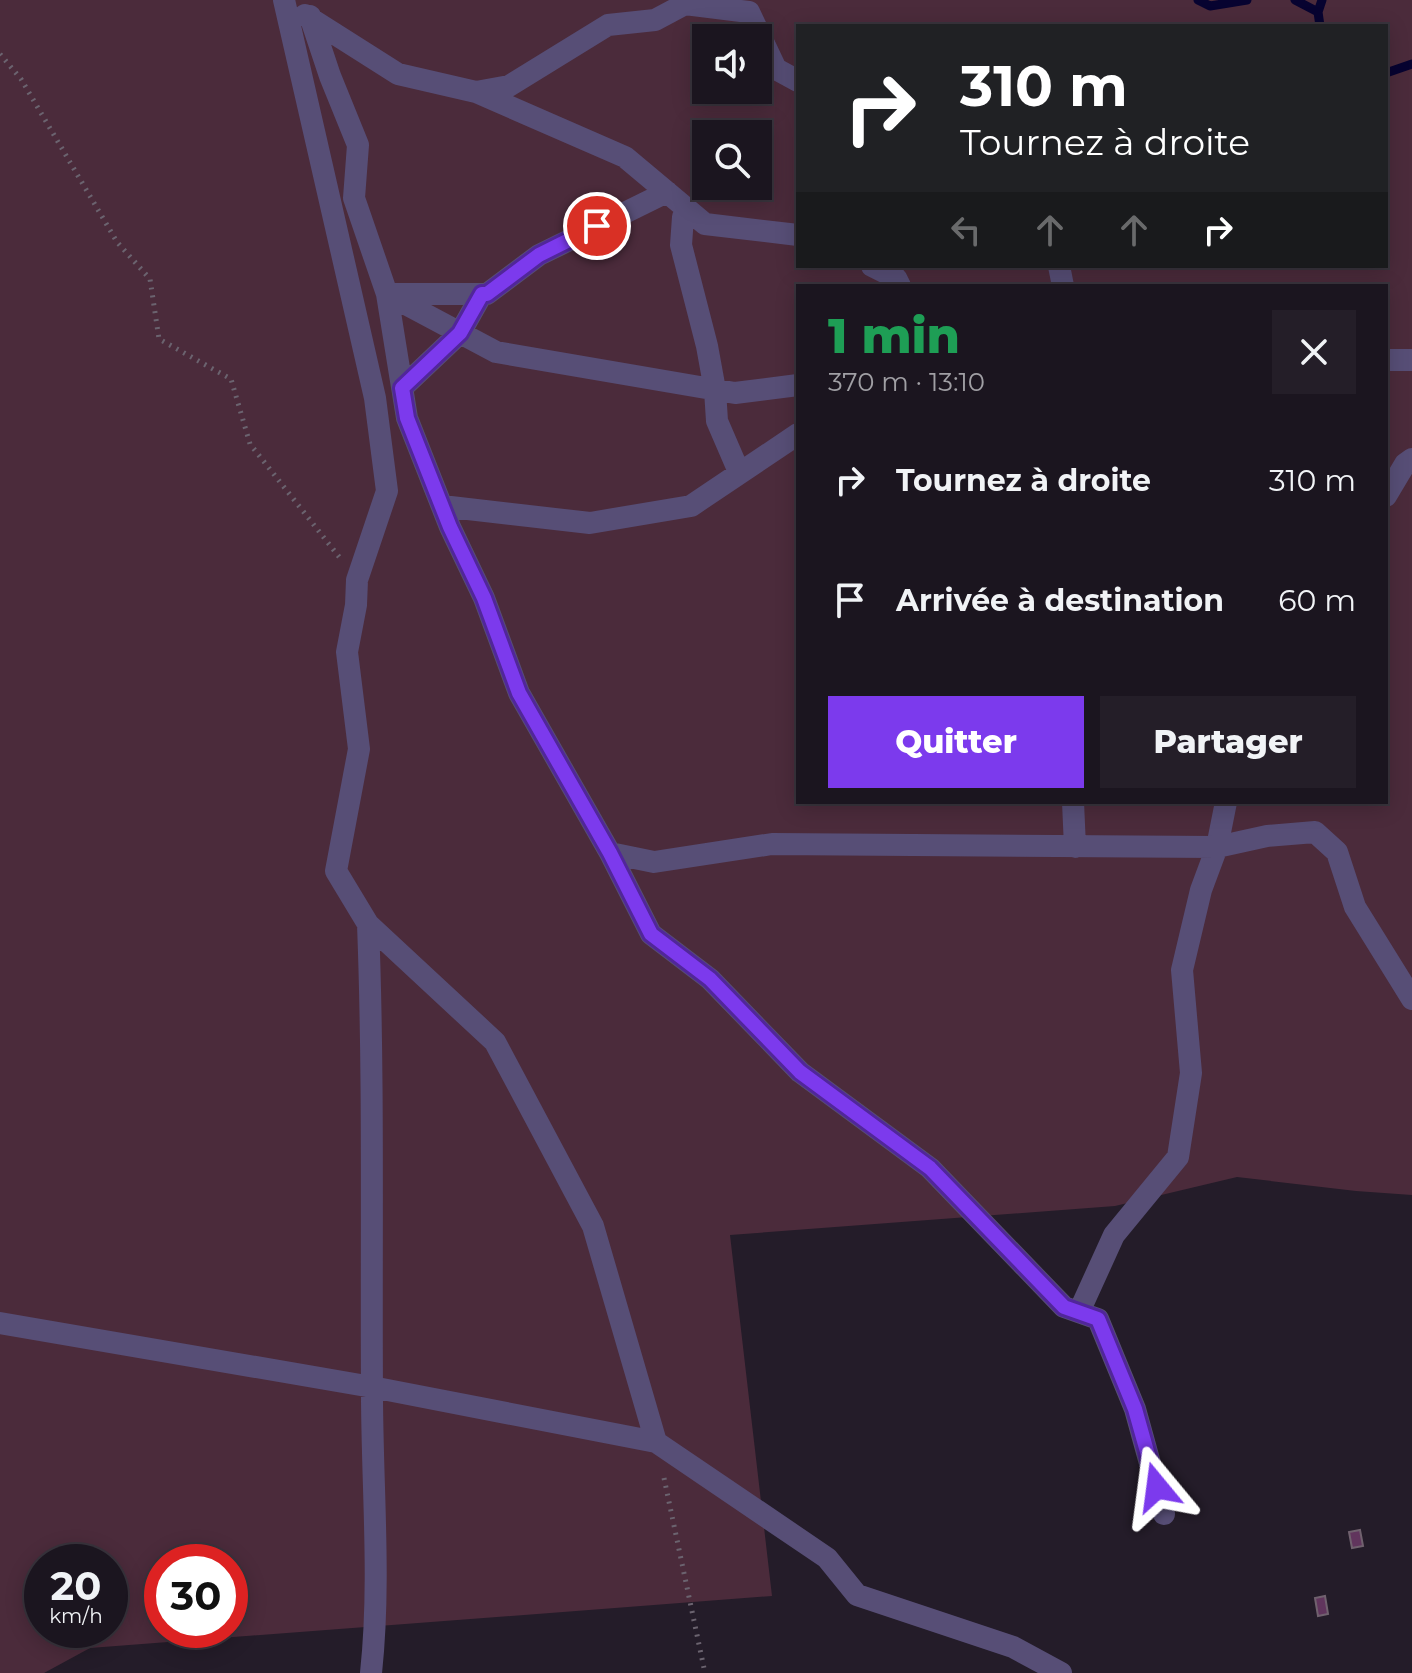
<!DOCTYPE html>
<html lang="fr">
<meta charset="utf-8">
<style>
:root{--surface:#1b151f;--page:#241e28;--text:#f1f3f6;--muted:#a09fa4;--line:#39343d;--accent:#7c3aed}
body{margin:0;font-family:Montserrat,sans-serif;background:var(--page);color:var(--text);height:100vh;display:flex;flex-direction:column;font-size:30px;white-space:nowrap}
*{box-sizing:border-box;margin:0}
p{font-size:26px;color:var(--muted)}
.icon{flex:none;width:44px;height:44px;fill:none;stroke:currentColor;stroke-width:2;stroke-linecap:round;stroke-linejoin:round}
.map{position:relative;flex:1;overflow:hidden}
.sheet{position:absolute;left:796px;top:284px;width:592px;height:520px;display:flex;flex-direction:column;background:var(--surface);border-radius:0px;box-shadow:0 4px 20px #0003,0 0 0 2px var(--line)}
.sheet>*{flex:none}
.banner{position:absolute;left:796px;top:24px;width:592px;height:244px;border-radius:0px;box-shadow:0 4px 20px #0003,0 0 0 2px var(--line);background:#202124;color:#fff;overflow:hidden}
.fabs{position:absolute;left:692px;top:24px;display:grid;gap:16px}
.fabs a{display:grid;place-items:center;width:80px;height:80px;border-radius:0px;background:var(--surface);box-shadow:0 4px 20px #0003,0 0 0 2px var(--line);font-size:40px}
.speed{position:absolute;left:24px;top:1544px;display:flex;gap:16px;font-size:40px;font-weight:700;text-align:center}
.speed>*{display:grid;place-content:center;width:104px;height:104px;border-radius:50%;background:var(--surface);box-shadow:0 4px 20px #0003,0 0 0 2px var(--line);line-height:1}
.speed small{font-size:20px;font-weight:400}
.speed .limit{border:12px solid #d22;background:#fff;color:#111}
.pin{position:absolute;display:grid;place-items:center;width:68px;height:68px;color:#fff;margin:-34px;border:4px solid #fff;border-radius:50%;box-shadow:0 2px 8px #0007}
.me{position:absolute;width:88px;margin:-44px;rotate:344deg;stroke-linejoin:round;filter:drop-shadow(0 0 6px #0008)}
.turn{display:flex;align-items:center;gap:28px;height:168px;padding:0 32px;font-size:36px}
.turn .icon{width:104px;height:104px;stroke-width:2.5}
.turn b{display:block;font-size:56px;line-height:68px}
.lanes{display:flex;align-items:center;height:76px;padding:0 32px;background:#0003;justify-content:center;gap:40px;direction:ltr}
.lanes .off{opacity:.35}
.round{display:grid;place-items:center;flex:none;width:84px;height:84px;border-radius:0px;background:var(--page)}
.headline{display:flex;align-items:center;justify-content:space-between;height:136px;padding:0 32px}
h1{font-size:48px;font-weight:800;line-height:60px;color:#1e9e55}
.button{display:flex;gap:16px;margin-top:auto;padding:16px 32px}
.button a{flex:1;height:92px;border-radius:0px;background:var(--accent);color:#fff;font-size:32px;font-weight:800;line-height:92px;text-align:center}
.button a+a{background:var(--page);color:var(--text)}
ul{padding:0;list-style:none}
li{display:flex;align-items:center;gap:24px;height:120px;padding:0 32px}
li div{flex:1}
li b{display:block;font-size:30px}
li em{font-style:normal}
.map>svg:first-child{display:block}
.green{fill:#4b2b3b;fill-rule:evenodd}
.lines{fill:none;stroke-linecap:round;stroke-linejoin:round}
.stream{stroke:#070330;stroke-width:9}
.building{fill:#61355d;stroke:#70616e;stroke-width:2}
.path{stroke:#6b636f;stroke-width:5;stroke-dasharray:2 6;stroke-linecap:butt}
.minor{stroke:#574e76;stroke-width:22}
.route-casing{stroke:#51269a;stroke-width:20}
.route{stroke:#7c3aed;stroke-width:14}
</style>
<div class="map">
<svg width="1412" height="1673" viewBox="0 0 1412 1673">
<rect width="100%" height="100%" fill="#241c29"/>
<!-- green -->
<path class="green" d="M0 0H1412V1195L1356 1191 1237 1177 1115 1206 730 1235 772 1596 90 1648 44 1673H0ZM798 26H1386V266H798ZM706 38H758V90H706ZM706 134H758V186H706ZM798 286H1386V802H798ZM42 1562H110V1630H42ZM162 1562H230V1630H162Z"/>
<g class="lines">
<!-- stream -->
<path class="stream" d="M1198 0 1210 6 1247 0
M1295 0 1318 12
M1320 26 1318 12 1322 0
M1386 73 1412 64"/>
</g>
<!-- building -->
<path class="building" d="M1360 1530 1363 1546 1352 1548 1349 1532Z
M1325 1596 1328 1614 1318 1616 1315 1598Z"/>
<g class="lines">
<!-- path -->
<path class="path" d="M0 54 21 79 117 242 150 279 159 339 231 379 250 444 340 558
M664 1478 705 1673"/>
<!-- minor -->
<path class="minor" d="M284 0 375 398 387 491 357 580 356 605 347 652 359 749 336 871 368 924 495 1042 593 1226 656 1442 827 1558 857 1595 1013 1647 1061 1673
M305 15 398 74 476 92 625 157 705 224 798 235
M310 16 330 76 358 145 354 198 387 294 407 418 450 527 484 598 519 693 610 853 654 862 772 844 1217 847 1226 802
M476 92 509 86 608 25 655 20 685 4 749 12 776 69 798 81
M688 210 683 217 681 245 707 346 715 390 717 421 739 472
M872 266 896 278 900 286
M1059 266 1063 286
M387 294 496 352 735 393 798 385
M392 294H487L539 255 667 192
M1386 360H1412
M402 388 460 333 482 294
M1386 496 1405 464 1412 459
M442 506 590 523 691 506 798 434
M1073 802 1075 847
M610 853 651 934 710 979 800 1072 930 1168 1064 1307 1098 1319 1135 1409 1164 1514
M368 924C374 1081 371 1237 372 1393 372 1486 381 1580 371 1673
M1079 1312 1114 1235 1178 1157 1191 1073 1182 970 1201 890 1217 847 1267 836 1315 832 1337 852 1355 907 1412 999
M0 1323 372 1387 656 1442"/>
</g>
<g class="lines">
<!-- route casing -->
<g class="route-casing">
<path id="route" d="M597 226 539 255 487 294H482L460 333 402 388 407 418 450 527 484 598 519 693 610 853 651 934 710 979 800 1072 930 1168 1064 1307 1098 1319 1135 1409 1157 1487"/>
</g>
<!-- route -->
<use href="#route" class="route"/>
</g>
</svg>
<div class="fabs">
<a><svg class="icon" aria-label="sound" viewBox="0 0 24 24"><path d="M4 9h4l5-4v14l-5-4H4zM17 9q2 3 0 6"/></svg></a>
<a><svg class="icon" aria-label="search" viewBox="0 0 24 24"><circle cx="10" cy="10" r="6"/><path d="M15 15l6 6"/></svg></a>
</div>
<div class="speed"><div>20<small>km/h</small></div><div class="limit">30</div></div>
<div class="pin" style="left:597px;top:226px;background:#d93025"><svg class="icon" aria-label="arrive" viewBox="0 0 24 24"><path d="M6 21V4h12l-3 4 3 4H6"/></svg></div>
<svg class="me" style="left:1157px;top:1487px" viewBox="-20 -20 40 40"><path d="M0-17L14 15 0 8-14 15z" fill="#7c3aed" stroke="#fff" stroke-width="4"/></svg>
<div class="banner">
<div class="turn"><svg class="icon" aria-label="right" viewBox="0 0 24 24"><path d="M7 20v-9h11M14 6l5 5-5 5"/></svg><div><b>310 m</b>Tournez à droite</div></div>
<div class="lanes"><svg class="icon off" aria-label="left" viewBox="0 0 24 24"><path d="M17 20v-9H6M10 6l-5 5 5 5"/></svg><svg class="icon off" aria-label="ahead" viewBox="0 0 24 24"><path d="M12 20V5M6 11l6-6 6 6"/></svg><svg class="icon off" aria-label="ahead" viewBox="0 0 24 24"><path d="M12 20V5M6 11l6-6 6 6"/></svg><svg class="icon" aria-label="right" viewBox="0 0 24 24"><path d="M7 20v-9h11M14 6l5 5-5 5"/></svg></div>
</div>
<section class="sheet">
<div class="headline"><div><h1>1 min</h1><p>370 m · 13:10</p></div><a class="round"><svg class="icon" aria-label="close" viewBox="0 0 24 24"><path d="M6 6l12 12M18 6L6 18"/></svg></a></div>
<ul>
<li><svg class="icon" aria-label="right" viewBox="0 0 24 24"><path d="M7 20v-9h11M14 6l5 5-5 5"/></svg><div><b>Tournez à droite</b></div><em>310 m</em></li>
<li><svg class="icon" aria-label="arrive" viewBox="0 0 24 24"><path d="M6 21V4h12l-3 4 3 4H6"/></svg><div><b>Arrivée à destination</b></div><em>60 m</em></li>
</ul>
<div class="button"><a>Quitter</a><a>Partager</a></div>
</section>
</div>
